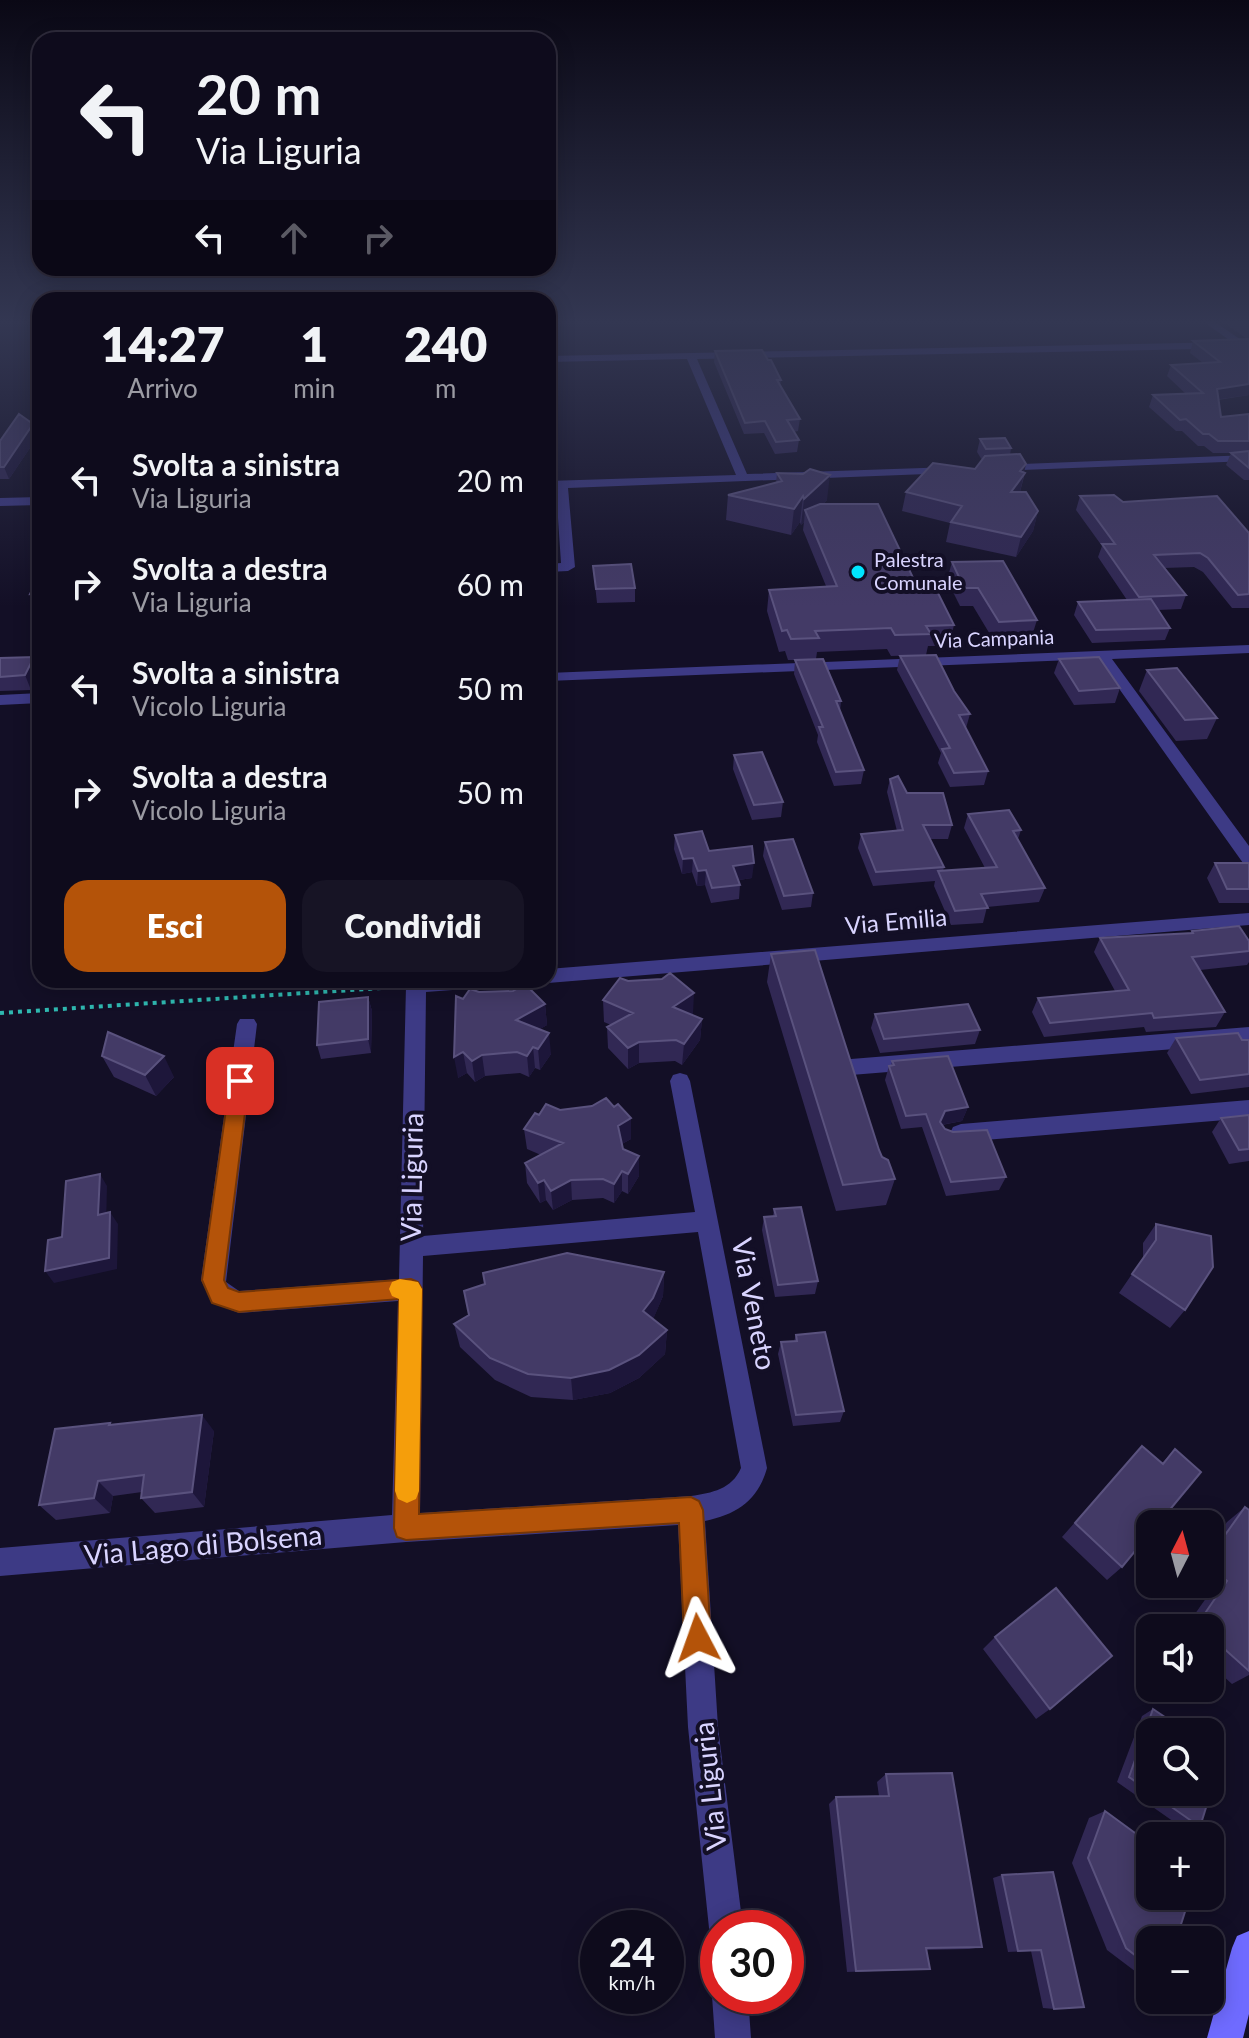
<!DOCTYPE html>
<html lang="it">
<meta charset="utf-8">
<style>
:root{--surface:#0e0b1c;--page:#171425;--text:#f1f3f6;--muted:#9b9ba3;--line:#2e2b3b;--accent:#b45309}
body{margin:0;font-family:Lato,sans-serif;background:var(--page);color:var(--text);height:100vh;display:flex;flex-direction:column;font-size:30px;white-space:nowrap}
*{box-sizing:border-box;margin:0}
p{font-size:26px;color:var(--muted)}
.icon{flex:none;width:44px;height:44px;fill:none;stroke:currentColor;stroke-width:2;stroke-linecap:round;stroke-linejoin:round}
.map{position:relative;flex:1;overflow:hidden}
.panel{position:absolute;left:32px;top:292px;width:524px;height:696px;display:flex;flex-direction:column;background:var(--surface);border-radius:24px;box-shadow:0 4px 20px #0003,0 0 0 2px var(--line)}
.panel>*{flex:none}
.hud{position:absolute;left:32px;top:32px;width:524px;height:244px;border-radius:24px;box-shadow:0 4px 20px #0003,0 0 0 2px var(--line);background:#0e0b1c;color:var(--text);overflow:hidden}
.needle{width:52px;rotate:6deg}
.controls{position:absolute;left:1136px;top:1510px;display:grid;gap:16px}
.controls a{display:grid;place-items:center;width:88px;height:88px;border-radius:16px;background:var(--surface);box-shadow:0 4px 20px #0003,0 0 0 2px var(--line);font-size:40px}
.speed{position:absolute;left:580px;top:1910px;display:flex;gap:16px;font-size:40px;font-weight:700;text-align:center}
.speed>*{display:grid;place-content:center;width:104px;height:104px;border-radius:50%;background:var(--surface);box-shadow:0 4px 20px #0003,0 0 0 2px var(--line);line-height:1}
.speed small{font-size:20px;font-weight:400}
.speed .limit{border:12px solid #d22;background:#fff;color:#111}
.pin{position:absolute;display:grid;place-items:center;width:68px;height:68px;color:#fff;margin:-34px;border-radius:16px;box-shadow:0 4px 12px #0006}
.me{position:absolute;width:88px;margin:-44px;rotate:356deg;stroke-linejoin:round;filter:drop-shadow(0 0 6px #0008)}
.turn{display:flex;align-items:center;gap:28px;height:168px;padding:0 32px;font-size:36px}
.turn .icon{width:104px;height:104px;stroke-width:2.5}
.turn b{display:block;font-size:56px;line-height:68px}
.lanes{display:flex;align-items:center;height:76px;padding:0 32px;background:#0003;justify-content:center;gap:40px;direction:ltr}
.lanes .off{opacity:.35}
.eta{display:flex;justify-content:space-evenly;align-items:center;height:136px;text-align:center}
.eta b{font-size:48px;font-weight:800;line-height:56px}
.primary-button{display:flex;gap:16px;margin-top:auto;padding:16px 32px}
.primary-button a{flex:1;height:92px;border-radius:24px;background:var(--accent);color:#fff;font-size:32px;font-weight:800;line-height:92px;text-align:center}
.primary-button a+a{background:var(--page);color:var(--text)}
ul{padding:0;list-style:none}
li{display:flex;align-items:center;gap:24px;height:104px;padding:0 32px}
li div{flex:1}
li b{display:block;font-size:30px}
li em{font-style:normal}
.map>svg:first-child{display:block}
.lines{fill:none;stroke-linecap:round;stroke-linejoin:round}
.path{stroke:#2fb8b0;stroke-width:4;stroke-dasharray:4 5;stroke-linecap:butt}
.minor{fill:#3d3a85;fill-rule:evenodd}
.secondary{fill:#6f6bff;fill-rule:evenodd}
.wall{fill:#312854}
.shaded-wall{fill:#1d163a}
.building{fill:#433a66;stroke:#5a527e;stroke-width:2}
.route{fill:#b45309;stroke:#753606;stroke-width:2}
.slow{fill:#f59e0b}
.poi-dot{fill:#00e5ff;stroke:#130f26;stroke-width:3}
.labels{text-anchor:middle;stroke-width:8;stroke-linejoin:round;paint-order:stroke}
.far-poi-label{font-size:20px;fill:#d9d4ff;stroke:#130f26;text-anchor:start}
.far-street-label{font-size:20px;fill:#d9d4ff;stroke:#130f26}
.street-label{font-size:24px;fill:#d9d4ff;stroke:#130f26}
.near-street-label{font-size:28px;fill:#d9d4ff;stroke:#130f26}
</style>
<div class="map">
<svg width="1249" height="2038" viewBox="0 0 1249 2038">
<rect width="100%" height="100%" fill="#130f26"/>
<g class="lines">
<!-- path -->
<path class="path" d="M0 1013 397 987"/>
<!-- minor -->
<path class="minor" d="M1204 322H1215L1244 342H1249V348L697 359 747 474 952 467 958 470 952 473 568 488 575 567 568 571 548 572V564L561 563 556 488 548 489V481L736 475 687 359 548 362V356L1232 342Z
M1249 455V461L1000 471 994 468 1000 465Z
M40 497V505L0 506V498Z
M1249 645V653L1112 659 1249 846V865L1243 863 1098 659 548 681V673Z
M40 693V703L0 705V695Z
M1249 913V925L548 983 541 980H548V969Z
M412 980H502L492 987 426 992 423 1236 695 1212 670 1081 673 1075 680 1073 687 1075 690 1081 767 1468C758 1500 738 1514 705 1521L718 1727 743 1928H718V1942L714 1940 709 1928 688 1727 678 1525 406 1542 0 1576V1548L392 1515 398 1301 239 1313 213 1303 201 1280 237 1024 240 1019H254L257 1024 226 1282 239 1291 399 1279 406 986ZM698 1232 741 1468C732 1489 712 1493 691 1496L420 1513 423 1256Z
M1249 1027V1043L851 1075 844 1073 841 1067 844 1061 851 1059Z
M1249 1100V1118L961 1142 953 1139 950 1133 953 1127 961 1124Z
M718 1984V1996H748L751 2038H715L712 1996Z"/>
<!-- secondary -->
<path class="secondary" d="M1249 1931V2014L1243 2038H1207L1232 1948 1237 1936Z"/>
</g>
<!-- wall -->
<path class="wall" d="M1223 322H1249V395L1218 400 1221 417 1249 414V480H1244L1226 465 1231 453H1213L1204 446H1198L1182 431H1176L1149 407 1153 395 1186 394 1167 376 1171 365 1203 363 1190 353 1193 341 1247 339Z
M715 351 768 360 781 380 780 386 800 419 798 431 794 432 799 440 797 452 775 454 764 433 744 434 714 362Z
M38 436 9 479H0V441Z
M980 439 1011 448 1010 455 1025 473 1020 492 1038 511 1033 531 1016 557 946 542 950 523 902 511 906 492 975 469 982 460 977 452Z
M777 473 827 500 823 504 915 582 954 625 949 646H928L926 655 891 656 887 649 817 652 816 659 841 701 840 711 864 770 861 784 834 786 817 742 818 735 794 674 795 660H788L785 651 779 652 767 611 769 590 826 586 803 530 804 522 801 525 800 522 791 535 726 520 728 495 776 483Z
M1080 496 1123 502 1249 533V608H1232L1203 572 1194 567 1164 568 1186 595 1181 609 1158 610 1170 628 1165 640 1092 643 1074 615 1078 602 1127 600 1098 557 1102 546 1076 510Z
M952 562 1037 620 1031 639 994 641 973 606H960L947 580Z
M593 566 635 588V602L597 603Z
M40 574V607H36L30 594Z
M900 656 954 691 970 714 966 728 988 771 984 785 950 787 938 763 941 753 897 670Z
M34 657 40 671 31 690 0 691V658Z
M1059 659 1120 688 1115 703 1074 705 1054 673Z
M1147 670 1217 718 1207 739 1176 741 1139 691Z
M734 755 783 802 781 817 752 820 733 769Z
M890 779 907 793 952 825 948 839H930L944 867 943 871 985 868 964 828 968 814 1021 830 1018 839 1045 888 1039 902 987 907 983 923 951 925 934 886 935 881 873 886 858 848 861 834 897 831 887 792Z
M675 835 709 851 752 878 739 880 740 885 739 899 711 903 705 885 697 886 692 872 682 874 674 849Z
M765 842 813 893 811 907 782 910 763 856Z
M1215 863H1249V903H1219L1207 878Z
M1192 931 1249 941V962L1247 965 1200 970 1225 1012 1216 1027 1146 1032 1144 1027 1044 1037 1032 1012 1038 998 1115 991 1094 952 1100 938 1190 933Z
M771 954 895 1179 886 1205 836 1211 767 982Z
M368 997 372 1011 371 1053 321 1059 317 1045Z
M463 999 545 1004 547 1025 540 1029 551 1054 540 1070 535 1068 529 1077 520 1073 485 1076 475 1082 467 1073 458 1078Z
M603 1000 693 1014 692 1015 702 1019 700 1040 682 1065 675 1061 639 1063 628 1069 608 1048 607 1027 611 1025 604 1022Z
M875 1014 980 1030 975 1044 880 1053 871 1028Z
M1176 1038 1249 1040V1087L1191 1094 1167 1053Z
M102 1056 174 1077 156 1096 114 1077Z
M892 1061 968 1107 962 1121 942 1125 945 1129 1006 1177 999 1190 946 1196 922 1127 901 1129 885 1080 889 1066H891Z
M1249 1115V1161L1229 1164 1212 1132 1221 1118Z
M524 1129 631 1139 622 1144 623 1149 639 1156V1176L628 1194 622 1191 614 1203 603 1198 572 1200 553 1210 546 1200 540 1203 527 1183 525 1163 541 1155 527 1149Z
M774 1209 818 1281 815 1294 775 1297 762 1230 764 1217 773 1216Z
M1156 1224 1185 1310 1170 1328 1119 1293 1143 1258V1243Z
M664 1272 663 1296 653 1319 667 1330 665 1354 639 1378 610 1393 573 1400 531 1397 495 1380 460 1347 454 1324 469 1315Z
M796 1335 844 1411 840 1422 793 1426 778 1354 781 1342 794 1341Z
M110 1423 112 1425 214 1431 204 1507 155 1513 141 1498 142 1492 113 1496 110 1513 56 1520 39 1505Z
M1142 1446 1162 1463 1175 1449 1122 1567 1107 1580 1062 1537Z
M1245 1507 1249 1510V1675L1232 1684 1210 1664V1628H1185L1209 1594 1197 1584H1210V1545L1227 1522Z
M995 1637 1050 1709 1036 1719 983 1649Z
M1153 1709 1200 1827 1187 1831 1117 1782 1142 1716Z
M886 1774 982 1947 969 1949 926 1950 930 1969 847 1972 829 1804 836 1797 879 1796 877 1782Z
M1105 1811 1150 1940V1978H1144L1107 1950 1072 1863 1089 1818Z
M1053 1872 1054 2009 1043 2008 1031 1951 1008 1952 993 1878 1002 1875Z"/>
<!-- shaded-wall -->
<path class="shaded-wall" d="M1249 384V395L1213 400 1217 389Z
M33 424 38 436 9 479 4 467Z
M1026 464 1020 492H1011L1020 471Z
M830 475 827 500 809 518 805 510 804 522 801 525 804 499Z
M803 496 800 522 791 535 794 509Z
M1038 511 1033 531 1016 557 1021 537Z
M34 657 40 671 31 690 25 675Z
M693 858 692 872 682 874 683 859Z
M754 863 752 878 732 881 733 866Z
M706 870 705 885 697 886 698 871Z
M694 993 693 1014 672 1028 673 1007Z
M368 997 372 1011 371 1053 368 1039Z
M545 1004 547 1025 518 1042 516 1020Z
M702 1019 700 1040 682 1065 684 1044Z
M549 1033 551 1054 540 1070 538 1049Z
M639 1042V1063L628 1069V1048Z
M533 1047 535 1068 529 1077 527 1056Z
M463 1052 467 1073 458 1078 454 1057Z
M482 1055 485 1076 475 1082 472 1061Z
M164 1056 174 1077 156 1096 145 1075Z
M968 1107 962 1121 940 1125 935 1135 945 1111Z
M631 1118V1139L618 1146V1126Z
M639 1156V1176L628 1194V1174Z
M622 1171V1191L614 1203V1184Z
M100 1174 107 1186 106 1227 98 1215Z
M544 1180 546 1200 540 1203 538 1183Z
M571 1180 572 1200 553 1210 551 1191Z
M110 1212 118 1224 117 1269 54 1283 45 1271Z
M664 1272 663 1296 652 1322 643 1311Z
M667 1330 665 1354 639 1378 610 1393 573 1400 571 1378Z
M202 1415 214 1431 204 1507 192 1492Z
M98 1481 113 1496 110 1513 94 1498Z"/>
<!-- building -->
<path class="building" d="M1249 339V384L1217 389 1221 417 1249 414V441H1218L1209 434H1203L1186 419 1180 420 1153 395 1203 393 1171 365 1220 362 1193 341Z
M762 350 768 360H771L781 380H777L800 419 787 420 799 440 776 442 765 421 745 423 715 351Z
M19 414 33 424 4 467H0V441Z
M1005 438 1011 448 986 449 980 439Z
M1249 451V468L1231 453Z
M1020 454 1026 464 1020 471 1025 473 1011 492H1026L1038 511 1021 537 951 522 962 506 906 492 933 463 975 469 985 456Z
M810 469 830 475 804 499 803 496 794 509 728 495 782 481 777 473 803 474Z
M1114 495 1123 502 1217 496 1249 533V594L1238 595 1208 558 1200 553 1154 555 1186 595 1139 597 1102 544H1115L1080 496Z
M820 504H878L915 582 932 581 954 625 926 626 931 634 895 635 891 628 815 631 819 638 791 639 787 630 782 631 769 590 837 586 805 510Z
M1003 561 1037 620 999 622 978 588H964L952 562Z
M631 564 635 588 596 589 593 566Z
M40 574V593L30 594Z
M1151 599 1170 628 1096 630 1078 602Z
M936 655 954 691 970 714 959 715 988 771 954 773 942 749 950 748 900 656Z
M34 657 25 675 0 677V658Z
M1099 657 1120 688 1079 691 1059 659Z
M823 659 841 701H836L864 770 836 772 819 727H823L795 660Z
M1177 668 1217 718 1185 720 1147 670Z
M762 752 783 802 754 805 734 755Z
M898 776 907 793H943L952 825H923L944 867 876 872 861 834 903 830 890 779Z
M1009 810 1021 830 1013 831 1045 888 981 894 988 908 955 911 938 871 997 867 968 814Z
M702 831 709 851 752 846 754 863 733 866 740 885 712 888 706 870 698 871 693 858 683 859 675 835Z
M793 839 813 893 784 896 765 842Z
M1215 863H1249V889H1227Z
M1239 926 1249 941V951L1192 957 1225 1012 1154 1018 1152 1013 1050 1023 1038 998 1129 990 1100 938 1193 933 1192 931Z
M815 950 879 1150 882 1157 888 1160 895 1179 843 1185 771 954Z
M670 973 694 993 673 1007 702 1019 684 1044 676 1040 639 1042 628 1048 607 1027 633 1013 603 1000 620 978 628 981 662 979Z
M525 984 545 1004 516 1020 549 1033 538 1049 533 1047 527 1056 517 1052 482 1055 472 1061 463 1052 454 1057 456 996 463 999 470 989 479 992 513 991Z
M368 997V1039L317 1045 319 1002Z
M968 1004 980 1030 884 1039 875 1014Z
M108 1032 164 1056 145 1075 102 1056Z
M1238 1033 1242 1040H1249V1074L1200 1080 1176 1038Z
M948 1056 968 1107 945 1111 940 1122 945 1129 953 1132 987 1130 1006 1177 951 1182 926 1114 906 1116 889 1066 894 1065 892 1061Z
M606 1098 614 1107 618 1104 631 1118 618 1126 623 1149 639 1156 628 1174 622 1171 614 1184 603 1179 571 1180 551 1191 544 1180 538 1183 525 1163 563 1143 524 1129 535 1113 539 1115 546 1104 560 1110 592 1106Z
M1249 1115V1149L1239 1150 1221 1118Z
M100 1174 98 1215 110 1212 109 1258 45 1271 48 1240 62 1237 66 1181Z
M801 1207 818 1281 778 1285 764 1217 776 1216 774 1209Z
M1156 1224 1211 1236 1213 1267 1185 1310 1132 1274 1156 1240Z
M567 1253 664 1272 653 1298 643 1311 667 1330 639 1355 609 1370 571 1378 528 1374 490 1358 454 1324 469 1315 464 1291 485 1284 483 1273Z
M825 1332 844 1411 796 1415 781 1342 797 1341 796 1335Z
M202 1415 192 1492 141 1498 144 1475 98 1481 94 1498 39 1505 55 1429 110 1423 109 1425Z
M1142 1446 1163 1464 1175 1449 1201 1472 1158 1524H1150V1533L1122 1567 1075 1523Z
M1245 1507 1249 1510V1671L1210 1636V1628H1201L1197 1625 1227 1581 1210 1567V1556Z
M1056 1588 1112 1656 1050 1709 995 1637Z
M1153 1709 1187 1732H1150V1792H1210V1748L1222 1756 1200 1827 1129 1777Z
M952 1773 982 1947 926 1948 930 1969 856 1971 836 1797 889 1796 886 1774Z
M1105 1811 1150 1844V1896H1190L1176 1940H1150V1967L1126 1948 1088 1858Z
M1053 1872 1084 2007 1054 2009 1041 1950 1018 1951 1002 1875Z"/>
<!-- sky -->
<linearGradient id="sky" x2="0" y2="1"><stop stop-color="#0a0815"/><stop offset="0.53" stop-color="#333752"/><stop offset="1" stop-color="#333752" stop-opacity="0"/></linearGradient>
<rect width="1249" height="607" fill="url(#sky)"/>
<!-- route -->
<path class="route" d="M240 1073 247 1075 249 1081 224 1280 228 1288 239 1292 411 1279 418 1282 422 1289 419 1514 691 1497 699 1501 703 1510 711 1638 707 1647 698 1651 688 1647 684 1638 679 1523 406 1540 397 1537 394 1528 399 1299 239 1312 212 1303 202 1280 230 1081 233 1075Z"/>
<!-- slow -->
<path class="slow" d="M400 1279 418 1282 422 1289 419 1491 416 1499 407 1503 398 1499 395 1491 399 1299 392 1296 389 1289 392 1282Z"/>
<!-- markers -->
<circle class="poi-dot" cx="858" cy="572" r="8"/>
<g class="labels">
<!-- far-poi labels -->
<g class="far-poi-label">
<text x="874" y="567">Palestra<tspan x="874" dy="23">Comunale</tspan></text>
</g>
<!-- far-street labels -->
<g class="far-street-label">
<text transform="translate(994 639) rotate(-2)" y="7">Via Campania</text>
</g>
<!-- street labels -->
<g class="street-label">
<text transform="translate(896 922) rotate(-5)" y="8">Via Emilia</text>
</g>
<!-- near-street labels -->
<g class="near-street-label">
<text transform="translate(412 1177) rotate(-89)" y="10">Via Liguria</text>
<text transform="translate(754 1304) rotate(79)" y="10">Via Veneto</text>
<text transform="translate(203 1545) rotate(-5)" y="10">Via Lago di Bolsena</text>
<text transform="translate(710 1786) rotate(-96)" y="10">Via Liguria</text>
</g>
</g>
</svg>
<div class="controls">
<a><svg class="needle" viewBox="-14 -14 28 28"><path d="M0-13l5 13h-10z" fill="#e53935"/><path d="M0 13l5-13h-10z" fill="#9b9ba3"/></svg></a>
<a><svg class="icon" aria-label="sound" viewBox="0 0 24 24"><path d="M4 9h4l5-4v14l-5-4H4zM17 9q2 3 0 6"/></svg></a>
<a><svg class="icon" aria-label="search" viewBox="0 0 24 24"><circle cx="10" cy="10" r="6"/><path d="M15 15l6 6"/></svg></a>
<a>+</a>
<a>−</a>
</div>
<div class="speed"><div>24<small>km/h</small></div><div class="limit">30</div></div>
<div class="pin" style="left:240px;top:1081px;background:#d93025"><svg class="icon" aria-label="arrive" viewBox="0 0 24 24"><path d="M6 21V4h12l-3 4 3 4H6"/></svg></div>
<svg class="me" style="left:698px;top:1638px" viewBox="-20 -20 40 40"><path d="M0-17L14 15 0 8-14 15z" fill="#b45309" stroke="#fff" stroke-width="4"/></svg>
<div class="hud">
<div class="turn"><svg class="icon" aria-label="left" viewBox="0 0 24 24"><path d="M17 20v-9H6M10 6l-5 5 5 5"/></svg><div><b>20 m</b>Via Liguria</div></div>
<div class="lanes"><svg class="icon" aria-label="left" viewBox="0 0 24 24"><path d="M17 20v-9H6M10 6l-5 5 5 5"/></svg><svg class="icon off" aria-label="ahead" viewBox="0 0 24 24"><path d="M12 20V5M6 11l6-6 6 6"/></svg><svg class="icon off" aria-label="right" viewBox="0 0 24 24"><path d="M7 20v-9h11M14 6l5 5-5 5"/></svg></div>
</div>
<section class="panel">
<div class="eta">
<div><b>14:27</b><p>Arrivo</p></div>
<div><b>1</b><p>min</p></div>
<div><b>240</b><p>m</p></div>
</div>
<ul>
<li><svg class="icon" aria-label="left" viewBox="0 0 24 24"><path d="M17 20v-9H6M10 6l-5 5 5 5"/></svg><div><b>Svolta a sinistra</b><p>Via Liguria</p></div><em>20 m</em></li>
<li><svg class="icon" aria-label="right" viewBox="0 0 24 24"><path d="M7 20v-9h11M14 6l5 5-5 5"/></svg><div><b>Svolta a destra</b><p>Via Liguria</p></div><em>60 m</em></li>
<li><svg class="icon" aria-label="left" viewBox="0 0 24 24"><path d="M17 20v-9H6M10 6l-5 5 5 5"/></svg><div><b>Svolta a sinistra</b><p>Vicolo Liguria</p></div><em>50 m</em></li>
<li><svg class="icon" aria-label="right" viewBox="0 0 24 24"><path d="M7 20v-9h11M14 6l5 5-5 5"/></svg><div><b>Svolta a destra</b><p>Vicolo Liguria</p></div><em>50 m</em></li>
</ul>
<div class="primary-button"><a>Esci</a><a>Condividi</a></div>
</section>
</div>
